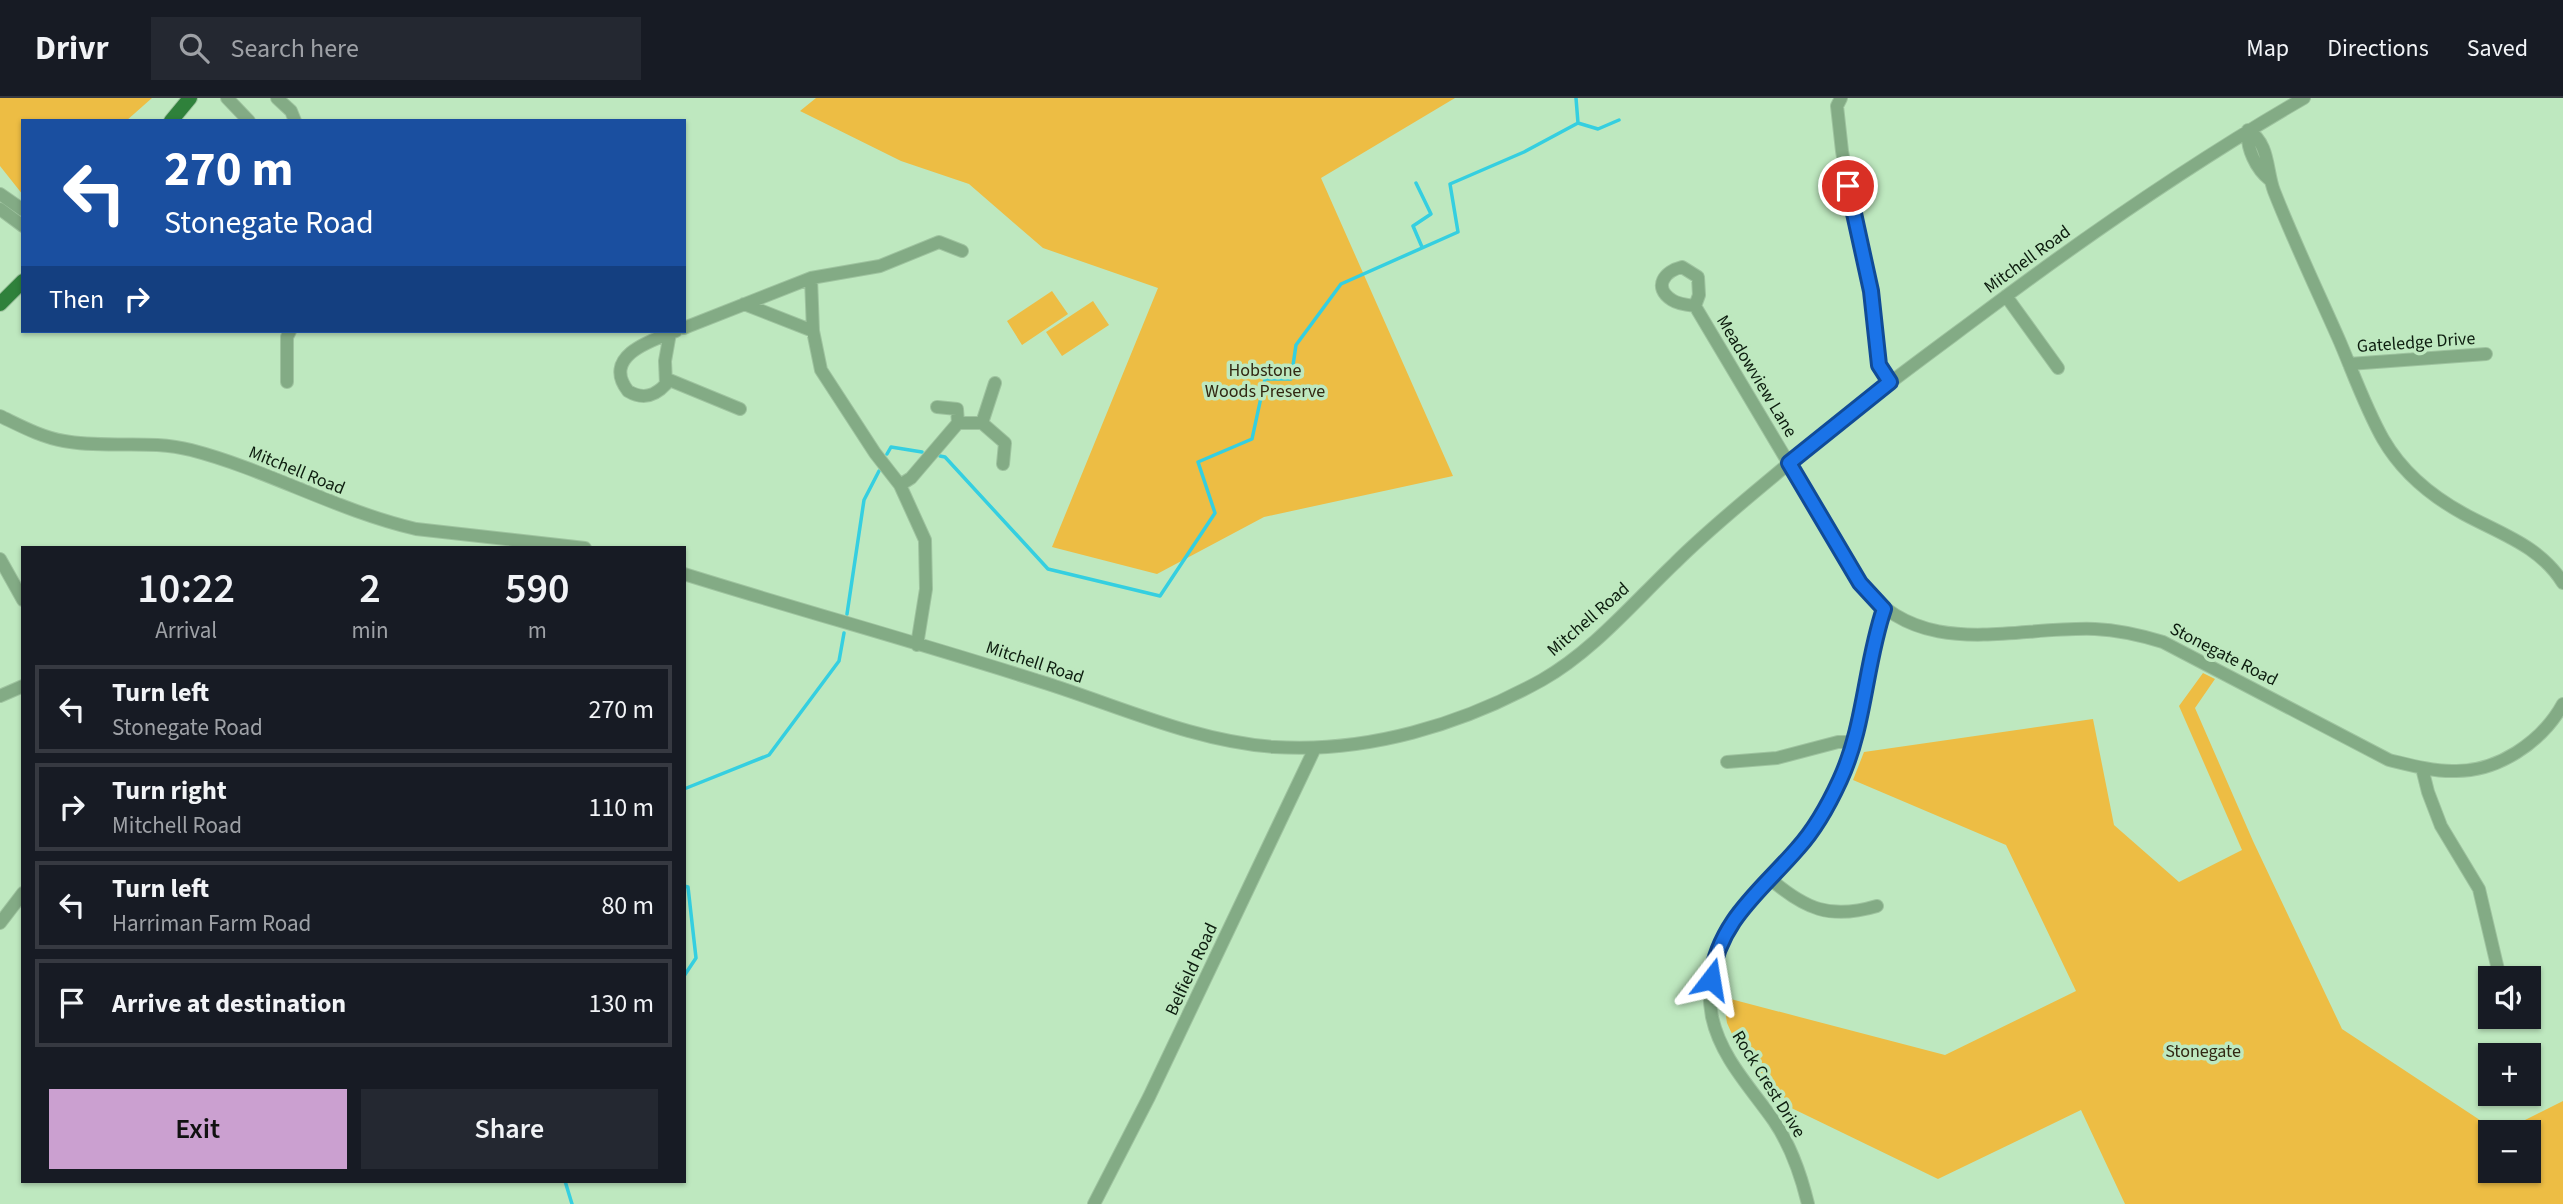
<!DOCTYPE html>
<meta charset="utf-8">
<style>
:root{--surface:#171b24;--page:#242831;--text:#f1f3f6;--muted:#9ea1a6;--line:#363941;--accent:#cba0d0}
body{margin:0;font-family:"Source Sans 3",sans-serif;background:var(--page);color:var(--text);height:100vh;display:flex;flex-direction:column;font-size:26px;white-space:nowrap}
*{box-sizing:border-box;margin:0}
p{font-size:23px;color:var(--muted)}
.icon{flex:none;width:38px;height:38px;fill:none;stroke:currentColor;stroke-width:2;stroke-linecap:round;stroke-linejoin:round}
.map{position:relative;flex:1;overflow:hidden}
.sheet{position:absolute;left:21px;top:448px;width:665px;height:637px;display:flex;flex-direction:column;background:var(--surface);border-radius:0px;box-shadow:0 2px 5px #0004}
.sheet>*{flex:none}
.banner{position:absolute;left:21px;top:21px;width:665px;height:214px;border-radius:0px;box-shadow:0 2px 5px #0004;background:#1a4fa0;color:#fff;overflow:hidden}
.controls{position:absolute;left:2478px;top:868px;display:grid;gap:14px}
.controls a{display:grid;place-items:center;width:63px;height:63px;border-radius:0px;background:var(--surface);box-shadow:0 2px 5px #0004;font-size:35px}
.pin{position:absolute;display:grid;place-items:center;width:60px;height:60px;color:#fff;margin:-30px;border:4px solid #fff;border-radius:50%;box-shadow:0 2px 7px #0007}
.me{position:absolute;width:77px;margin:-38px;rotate:14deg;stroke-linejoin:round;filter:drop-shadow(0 0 5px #0008)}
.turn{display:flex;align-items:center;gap:24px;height:147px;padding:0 28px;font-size:32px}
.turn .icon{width:91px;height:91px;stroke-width:2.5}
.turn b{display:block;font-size:49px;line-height:60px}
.then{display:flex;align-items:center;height:66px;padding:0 28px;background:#0003;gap:14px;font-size:26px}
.eta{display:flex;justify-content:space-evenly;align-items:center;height:119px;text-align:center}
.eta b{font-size:42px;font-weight:600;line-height:49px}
.action{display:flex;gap:14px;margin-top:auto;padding:14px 28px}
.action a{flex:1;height:80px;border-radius:0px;background:var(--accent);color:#111;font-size:28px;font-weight:600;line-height:80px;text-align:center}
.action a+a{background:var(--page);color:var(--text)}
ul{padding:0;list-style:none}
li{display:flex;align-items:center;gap:21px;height:88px;margin:0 14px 10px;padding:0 14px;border:4px solid var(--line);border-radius:0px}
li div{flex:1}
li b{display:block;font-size:26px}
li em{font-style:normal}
header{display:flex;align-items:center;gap:42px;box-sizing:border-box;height:98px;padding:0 35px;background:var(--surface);border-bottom:2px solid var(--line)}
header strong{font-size:33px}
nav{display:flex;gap:38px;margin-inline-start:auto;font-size:24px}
.search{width:490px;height:63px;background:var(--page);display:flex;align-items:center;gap:18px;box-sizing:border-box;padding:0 24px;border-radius:0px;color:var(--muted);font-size:26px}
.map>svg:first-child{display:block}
.green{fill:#edbd44}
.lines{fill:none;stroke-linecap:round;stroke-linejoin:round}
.stream{stroke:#35cfe0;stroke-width:3.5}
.minor-casing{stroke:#9ec39f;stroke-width:14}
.major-casing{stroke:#9ec39f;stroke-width:16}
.minor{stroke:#83ab85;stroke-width:12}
.major{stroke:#2f813b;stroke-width:14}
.route-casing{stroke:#114b97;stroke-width:18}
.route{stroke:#1a73e8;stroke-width:12}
.labels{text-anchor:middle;stroke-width:7;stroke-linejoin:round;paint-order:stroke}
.street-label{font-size:18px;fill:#0c1c0e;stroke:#bee8bf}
.park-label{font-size:18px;fill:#322813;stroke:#bee8bf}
</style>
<header>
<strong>Drivr</strong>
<div class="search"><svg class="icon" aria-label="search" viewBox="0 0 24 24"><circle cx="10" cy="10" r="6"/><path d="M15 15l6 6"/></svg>Search here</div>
<nav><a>Map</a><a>Directions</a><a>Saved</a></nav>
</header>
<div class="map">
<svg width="2563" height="1106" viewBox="0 0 2563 1106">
<rect width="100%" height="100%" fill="#bee8bf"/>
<!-- green -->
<path class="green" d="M0 0H152L126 23H23V97L0 68Z
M816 0H1455L1321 80 1453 378 1264 419 1157 476 1052 449 1158 190 1043 150 969 86 901 63 800 13Z
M1052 193 1068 216 1022 247 1007 223Z
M1093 203 1109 227 1062 258 1046 234Z
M2203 575 2215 581 2195 610 2253 743 2342 931 2498 1034H2490V1073H2529V1034H2501L2563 1003V1106H2125L2081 1012 1938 1081 1779 1004 1737 947 1727 925 1723 899 1945 957 2076 893 2006 747 1853 682 1864 654 2093 621 2114 727 2179 784 2242 752 2179 608Z"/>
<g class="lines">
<!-- stream -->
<path class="stream" d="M1578 25 1598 31 1619 22
M1416 85 1431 116 1413 128 1422 149
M887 356 891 349 922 354
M940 358 945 359 1048 471 1160 498 1215 415 1198 364 1252 341 1265 281H1291L1296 247 1341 186 1458 134 1450 86 1524 54 1578 25 1576 0
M847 516 864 402 879 373
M684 691 769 657 839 563 844 535
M684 788 688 789 696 860 684 878
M565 1083 572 1106"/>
<!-- minor casing -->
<g class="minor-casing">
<path id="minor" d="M227 0 249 23
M277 0 291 13 295 23
M1841 0 1837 8 1842 53 1855 127 1871 193 1879 266 1890 284
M2270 82C2256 71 2246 50 2248 32 2270 46 2266 72 2274 93 2294 144 2318 194 2340 244 2354 277 2366 311 2383 341 2402 374 2431 398 2464 416 2501 436 2540 448 2563 485
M0 96 23 112
M0 111 23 128
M1682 169 1698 179 1699 197 1695 208C1687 207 1678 206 1672 202 1652 189 1665 173 1682 169Z
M811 180 813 233 821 272 875 355 900 387 925 442 926 491 917 547
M2006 198 2058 270
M744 206 813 233
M1695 208 1860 485C1921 564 2011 528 2095 531 2119 532 2140 537 2163 544L2389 662C2410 667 2431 673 2452 673 2497 675 2542 644 2563 606
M684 230 811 180 880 168 939 144 962 153
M670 235 665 263 666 286C655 298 643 302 628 293 601 258 652 242 676 233
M2349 266 2486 256
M667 281 740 311
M287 284V239L290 233
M937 309 957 311 958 325
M0 318C21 328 41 339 64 343 106 351 150 341 191 352 268 372 338 413 416 431L585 450
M982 325 995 285
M900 387 911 380 958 325H982L1005 345 1003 366
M0 461 23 502
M684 476C803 513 923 546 1042 584 1119 608 1193 643 1274 649 1367 655 1461 627 1542 582 1593 553 1633 505 1675 465 1710 430 1749 399 1787 367 1851 312 1919 263 1986 213 2089 136 2193 64 2304 0
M0 598 23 588
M1727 664 1777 660 1838 644H1854
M2422 670 2428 694 2441 728 2479 791 2500 880
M1769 780C1805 811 1830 822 1877 808
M0 825 23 795
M1094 1106 1149 999 1315 650
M1808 1106C1801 1077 1791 1048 1774 1023 1751 990 1721 960 1712 919 1693 821 1790 779 1829 704 1862 643 1862 575 1883 511"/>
</g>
<!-- major casing -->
<g class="major-casing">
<path id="major" d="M171 23 190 0
M0 206 23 183"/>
</g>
<!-- minor -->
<use href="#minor" class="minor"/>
<!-- major -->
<use href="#major" class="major"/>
</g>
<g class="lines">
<!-- route casing -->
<g class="route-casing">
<path id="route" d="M1711 881C1719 822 1762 792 1798 750 1816 730 1829 706 1840 682 1865 628 1865 567 1884 511L1860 485 1789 365 1890 284 1879 267 1871 193 1848 88"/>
</g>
<!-- route -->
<use href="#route" class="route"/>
</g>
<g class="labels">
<!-- street labels -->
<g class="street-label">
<text transform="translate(2027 161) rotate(-36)" y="6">Mitchell Road</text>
<text transform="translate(2416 244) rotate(-4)" y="6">Gateledge Drive</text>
<text transform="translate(1757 278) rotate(59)" y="6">Meadowview Lane</text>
<text transform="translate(297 372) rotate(22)" y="6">Mitchell Road</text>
<text transform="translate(1588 521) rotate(-41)" y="6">Mitchell Road</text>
<text transform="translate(2224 556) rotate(27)" y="6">Stonegate Road</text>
<text transform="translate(1035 564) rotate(18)" y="6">Mitchell Road</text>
<text transform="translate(1191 871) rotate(-65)" y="6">Belfield Road</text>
<text transform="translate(1769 986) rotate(58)" y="6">Rock Crest Drive</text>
</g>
<!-- park labels -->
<g class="park-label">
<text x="1265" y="278">Hobstone<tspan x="1265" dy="21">Woods Preserve</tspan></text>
<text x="2203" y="959">Stonegate</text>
</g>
</g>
</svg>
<div class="controls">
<a><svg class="icon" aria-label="sound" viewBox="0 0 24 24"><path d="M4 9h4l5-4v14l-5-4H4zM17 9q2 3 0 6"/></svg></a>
<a>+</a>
<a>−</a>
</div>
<div class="pin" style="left:1848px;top:88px;background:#d93025"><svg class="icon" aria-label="arrive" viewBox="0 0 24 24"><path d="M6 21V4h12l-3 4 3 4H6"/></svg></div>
<svg class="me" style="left:1711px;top:881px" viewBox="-20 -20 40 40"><path d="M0-17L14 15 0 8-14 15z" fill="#1a73e8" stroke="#fff" stroke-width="4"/></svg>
<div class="banner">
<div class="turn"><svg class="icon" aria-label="left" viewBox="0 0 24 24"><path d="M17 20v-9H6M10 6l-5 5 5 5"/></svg><div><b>270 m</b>Stonegate Road</div></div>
<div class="then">Then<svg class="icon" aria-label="right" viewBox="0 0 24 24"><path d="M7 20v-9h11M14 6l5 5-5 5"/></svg></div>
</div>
<section class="sheet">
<div class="eta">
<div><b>10:22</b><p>Arrival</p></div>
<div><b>2</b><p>min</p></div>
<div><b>590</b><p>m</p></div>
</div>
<ul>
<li><svg class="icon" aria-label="left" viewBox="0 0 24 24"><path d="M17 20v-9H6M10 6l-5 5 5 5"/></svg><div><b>Turn left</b><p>Stonegate Road</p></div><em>270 m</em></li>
<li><svg class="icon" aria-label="right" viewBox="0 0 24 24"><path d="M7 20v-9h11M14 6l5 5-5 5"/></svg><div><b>Turn right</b><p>Mitchell Road</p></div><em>110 m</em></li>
<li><svg class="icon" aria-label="left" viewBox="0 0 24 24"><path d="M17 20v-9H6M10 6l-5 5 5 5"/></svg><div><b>Turn left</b><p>Harriman Farm Road</p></div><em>80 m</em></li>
<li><svg class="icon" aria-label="arrive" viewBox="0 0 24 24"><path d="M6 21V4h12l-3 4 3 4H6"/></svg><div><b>Arrive at destination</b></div><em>130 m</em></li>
</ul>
<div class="action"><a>Exit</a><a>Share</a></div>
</section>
</div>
